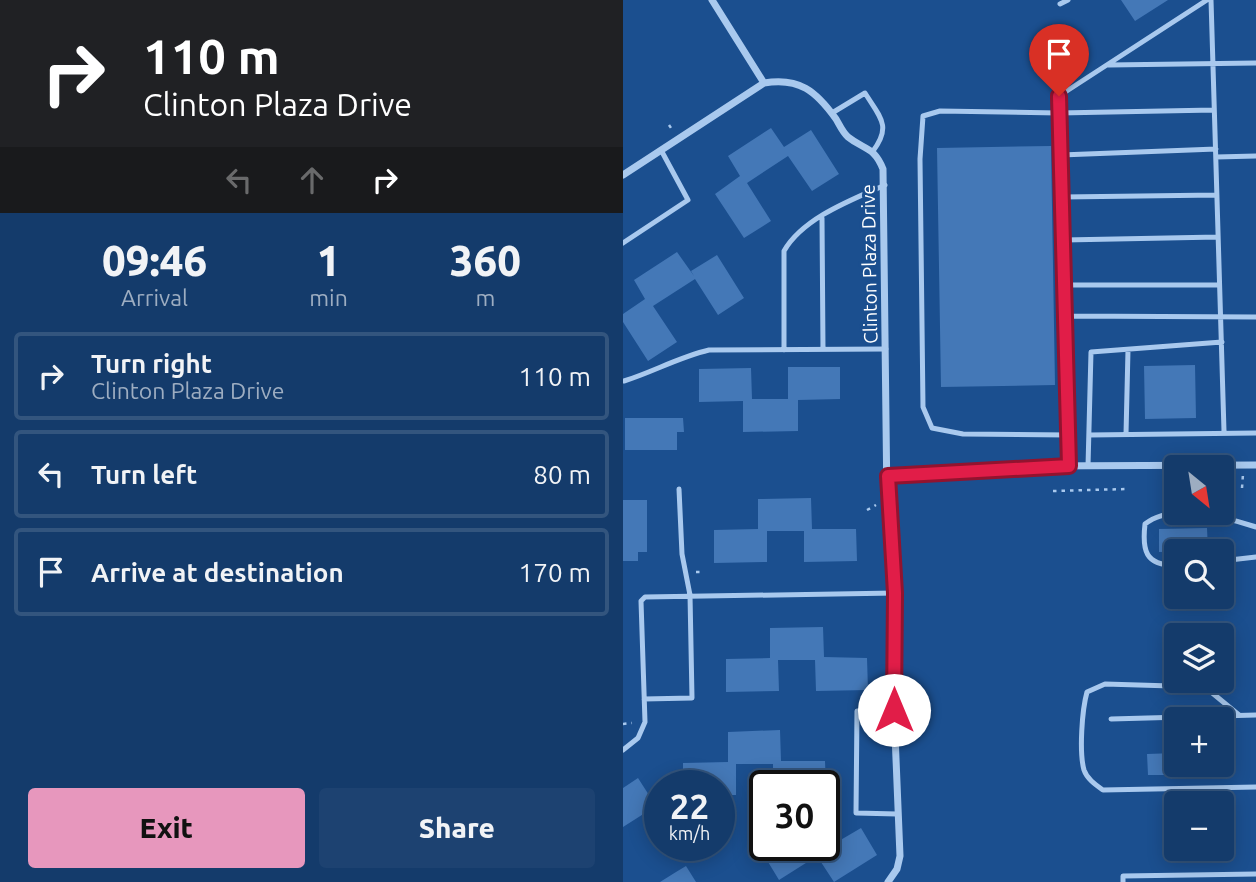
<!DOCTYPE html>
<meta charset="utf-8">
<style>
:root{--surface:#143b6b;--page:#1d4271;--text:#f1f3f6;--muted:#9dadc1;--line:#33557e;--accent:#e797bd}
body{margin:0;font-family:Ubuntu,sans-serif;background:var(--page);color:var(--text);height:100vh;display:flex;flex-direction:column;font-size:26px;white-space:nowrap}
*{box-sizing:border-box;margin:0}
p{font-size:23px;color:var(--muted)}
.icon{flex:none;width:38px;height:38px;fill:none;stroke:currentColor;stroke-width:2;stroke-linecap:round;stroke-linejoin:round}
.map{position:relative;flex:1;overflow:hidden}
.panel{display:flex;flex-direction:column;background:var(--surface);width:623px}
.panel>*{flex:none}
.banner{background:#202124;color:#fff;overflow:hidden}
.needle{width:46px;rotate:150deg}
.buttons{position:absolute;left:541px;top:455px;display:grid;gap:14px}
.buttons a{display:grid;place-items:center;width:70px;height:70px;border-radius:7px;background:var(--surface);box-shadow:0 4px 18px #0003,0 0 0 2px var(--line);font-size:35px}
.speed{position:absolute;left:21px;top:770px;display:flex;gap:14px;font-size:35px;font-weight:700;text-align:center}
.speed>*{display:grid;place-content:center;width:91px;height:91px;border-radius:50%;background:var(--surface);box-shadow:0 4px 18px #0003,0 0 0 2px var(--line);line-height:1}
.speed small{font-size:18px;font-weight:400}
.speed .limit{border:4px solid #111;border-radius:10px;background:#fff;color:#111}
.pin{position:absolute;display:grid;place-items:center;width:60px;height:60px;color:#fff;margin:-72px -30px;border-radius:50% 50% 50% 0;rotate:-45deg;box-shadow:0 0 7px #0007}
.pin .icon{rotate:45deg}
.me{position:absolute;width:77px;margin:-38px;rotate:0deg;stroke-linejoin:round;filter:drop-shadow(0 0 5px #0008)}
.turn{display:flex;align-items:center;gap:24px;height:147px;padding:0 28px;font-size:32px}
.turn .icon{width:91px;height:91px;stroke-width:2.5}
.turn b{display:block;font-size:49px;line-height:60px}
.lanes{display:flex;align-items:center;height:66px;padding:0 28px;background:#0003;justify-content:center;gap:35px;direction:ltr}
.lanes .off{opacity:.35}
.eta{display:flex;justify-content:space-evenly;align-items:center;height:119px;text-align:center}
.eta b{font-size:42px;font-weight:800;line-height:49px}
.action{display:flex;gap:14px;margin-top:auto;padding:14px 28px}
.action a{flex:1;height:80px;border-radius:7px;background:var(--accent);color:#111;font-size:28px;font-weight:800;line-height:80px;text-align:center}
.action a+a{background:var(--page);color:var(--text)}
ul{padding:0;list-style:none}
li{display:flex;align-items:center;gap:21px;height:88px;margin:0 14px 10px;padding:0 14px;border:4px solid var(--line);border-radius:7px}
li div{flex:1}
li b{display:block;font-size:26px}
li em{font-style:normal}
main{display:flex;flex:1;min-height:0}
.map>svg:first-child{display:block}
.building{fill:#4478b7}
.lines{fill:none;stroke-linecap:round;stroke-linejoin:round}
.path{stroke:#a9c9ee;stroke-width:2.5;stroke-dasharray:3.5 5;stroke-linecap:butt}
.service{stroke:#a9c9ee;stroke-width:5}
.minor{stroke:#a9c9ee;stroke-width:7}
.route-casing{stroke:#92132f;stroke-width:18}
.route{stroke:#e11d48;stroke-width:12}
.labels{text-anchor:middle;stroke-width:6;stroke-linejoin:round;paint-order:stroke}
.street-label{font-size:19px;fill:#fff;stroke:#1b4f8f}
</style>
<main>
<section class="panel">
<div class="banner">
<div class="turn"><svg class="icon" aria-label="right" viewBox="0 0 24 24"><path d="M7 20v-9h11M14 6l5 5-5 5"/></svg><div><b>110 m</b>Clinton Plaza Drive</div></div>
<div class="lanes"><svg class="icon off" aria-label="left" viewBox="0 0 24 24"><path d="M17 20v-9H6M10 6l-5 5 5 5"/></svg><svg class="icon off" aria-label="ahead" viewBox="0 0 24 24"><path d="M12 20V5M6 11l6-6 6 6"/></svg><svg class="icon" aria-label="right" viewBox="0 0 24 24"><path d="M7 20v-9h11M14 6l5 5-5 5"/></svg></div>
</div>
<div class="eta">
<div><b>09:46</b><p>Arrival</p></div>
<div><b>1</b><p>min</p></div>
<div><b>360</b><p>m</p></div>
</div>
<ul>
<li><svg class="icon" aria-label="right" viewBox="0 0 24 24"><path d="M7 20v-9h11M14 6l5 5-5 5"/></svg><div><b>Turn right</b><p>Clinton Plaza Drive</p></div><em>110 m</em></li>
<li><svg class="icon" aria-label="left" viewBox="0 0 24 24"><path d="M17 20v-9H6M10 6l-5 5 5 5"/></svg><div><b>Turn left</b></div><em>80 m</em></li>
<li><svg class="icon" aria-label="arrive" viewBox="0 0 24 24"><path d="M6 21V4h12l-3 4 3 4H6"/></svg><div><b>Arrive at destination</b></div><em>170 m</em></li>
</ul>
<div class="action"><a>Exit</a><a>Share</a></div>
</section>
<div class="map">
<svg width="633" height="882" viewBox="0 0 633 882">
<rect width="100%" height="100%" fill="#1b4f8f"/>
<!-- building -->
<path class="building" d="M498 0H545L512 21Z
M148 128 161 147 188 130 216 174 189 191 165 156 124 183 148 221 121 238 92 194 117 176 105 156Z
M428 146 432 385 318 387 314 148Z
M54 252 71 276 68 271 94 255 121 298 95 315 72 279 30 306 54 342 25 361 0 322V314L22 299 11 280Z
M572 365 573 418 522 419 521 366Z
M165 367H217V399L175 400V431L120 432V401L76 402V369L128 368 129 399H165Z
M2 418H60L61 432H54V450H2Z
M188 498 189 529H233L234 561 181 562V531H144V562L91 563V530L135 529V499Z
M0 500H24V552H15V561H0Z
M584 528 585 551 536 552V529Z
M200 627 201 657 244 658 245 690 193 691 192 660H155L156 691 103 692V659L147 658V628Z
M157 730 158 761H202L203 786H150V764H113V795H96V786H60V763L105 762V732Z
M553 753V775H525L524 754Z
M15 778 33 806 0 827V788Z
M238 828 254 855 211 882 194 856 156 880 139 852 151 845H209Z
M63 866 73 882H37L53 872Z"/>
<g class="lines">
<!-- path -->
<path class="path" d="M46 125 50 131
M619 488 620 474
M430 491 504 489
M244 510 253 505
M73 572H81
M0 724 9 723"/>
<!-- service -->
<path class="service" d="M588 0 601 431
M437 4 445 0
M486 65 633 63
M209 113 242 93C257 117 269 126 250 151
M438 155 593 149
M593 157 633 156
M440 197 594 195
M199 218 200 349
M441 240 595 237
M0 243 65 200 38 150
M443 285H596
M444 316 633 317
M161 350V251C180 218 228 200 262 185
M1 381C30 372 56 357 86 350L263 349
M503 434 505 350
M446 435 340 434 309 428 300 407 297 159 300 116 317 111 436 113 591 110
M466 435 633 433
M446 466 436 96 584 0
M465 466 468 352 599 342
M598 561 633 557
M553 565C522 566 519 550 522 524 549 502 602 517 633 527
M21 699 69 698 67 595 59 554 56 489
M271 710 234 711 233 813 274 814
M616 715 582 687 482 684 464 692C459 710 456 752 461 770 464 779 473 785 480 790L633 787
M488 719 633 715
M0 750 15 738 22 722 18 601 22 597 272 593
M500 882V876L633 874"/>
<!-- minor -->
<path class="minor" d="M89 0 141 83
M0 175 141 83C176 77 193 91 213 119 216 124 220 133 225 137 241 150 251 146 260 169L264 505 272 593 271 710 277 856 274 869 265 882
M265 476 409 466 633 465"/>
</g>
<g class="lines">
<!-- route casing -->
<g class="route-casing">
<path id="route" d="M271 710 272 593 265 476 446 466 436 96"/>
</g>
<!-- route -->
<use href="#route" class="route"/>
</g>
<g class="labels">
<!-- street labels -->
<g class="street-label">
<text transform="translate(246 264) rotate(-91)" y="7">Clinton Plaza Drive</text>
</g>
</g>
</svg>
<div class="buttons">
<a><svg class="needle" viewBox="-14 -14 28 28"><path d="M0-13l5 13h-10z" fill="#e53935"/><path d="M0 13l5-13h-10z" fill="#9dadc1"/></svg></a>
<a><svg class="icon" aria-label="search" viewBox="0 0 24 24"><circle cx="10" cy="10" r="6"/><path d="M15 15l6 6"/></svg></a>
<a><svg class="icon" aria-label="layers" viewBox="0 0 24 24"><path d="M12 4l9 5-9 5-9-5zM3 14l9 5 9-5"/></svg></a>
<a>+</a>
<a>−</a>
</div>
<div class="speed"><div>22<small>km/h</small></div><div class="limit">30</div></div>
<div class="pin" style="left:436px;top:96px;background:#d93025"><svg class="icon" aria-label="arrive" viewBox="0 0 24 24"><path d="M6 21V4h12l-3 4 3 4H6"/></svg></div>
<svg class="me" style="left:271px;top:710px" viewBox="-20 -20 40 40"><circle r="19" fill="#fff"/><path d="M0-13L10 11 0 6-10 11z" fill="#e11d48"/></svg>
</div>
</main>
